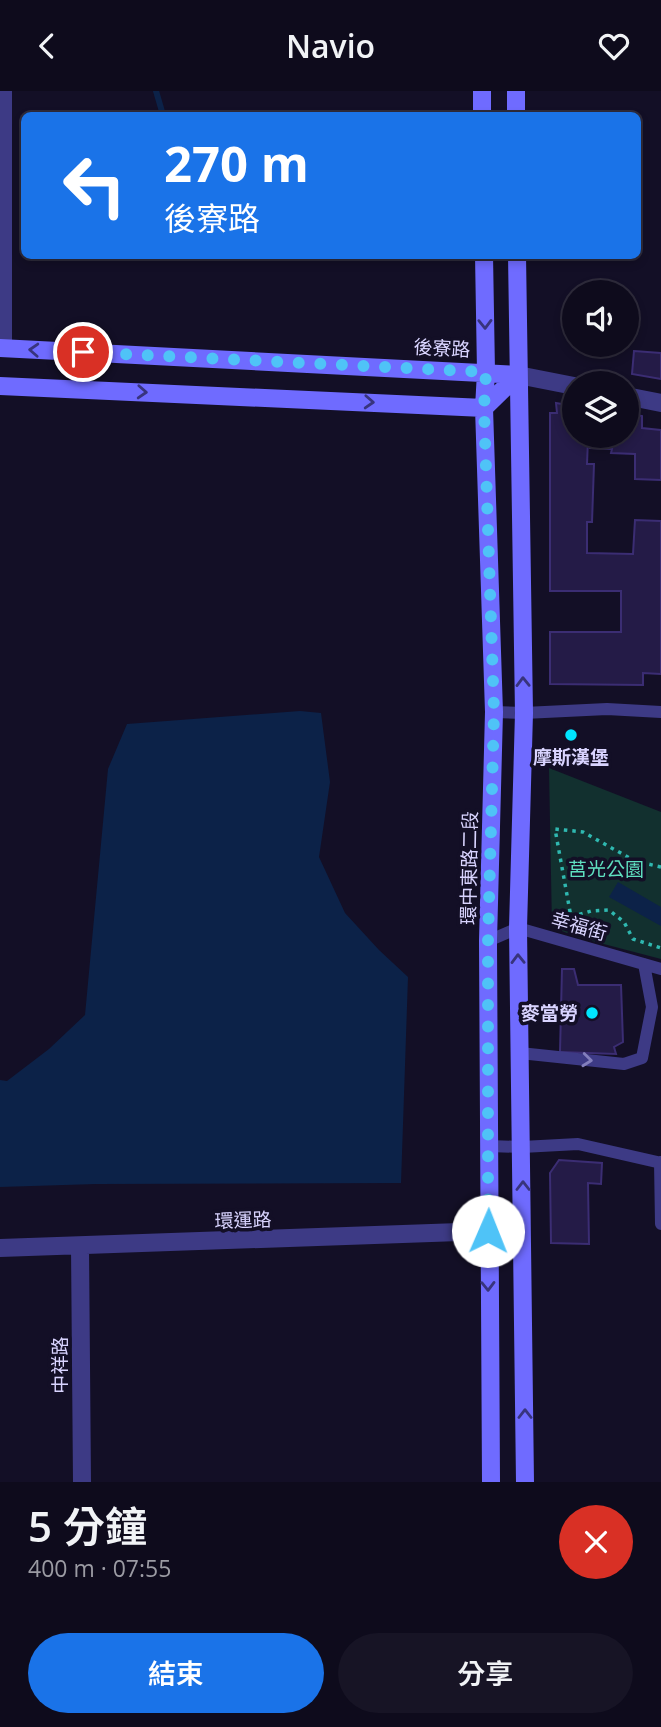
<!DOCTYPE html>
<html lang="zh-TW">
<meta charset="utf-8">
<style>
:root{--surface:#0e0b1c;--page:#171425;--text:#f1f3f6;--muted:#9b9ba3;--line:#2e2b3b;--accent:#1a73e8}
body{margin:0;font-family:"Open Sans","Noto Sans TC",sans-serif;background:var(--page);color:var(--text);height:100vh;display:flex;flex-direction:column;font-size:26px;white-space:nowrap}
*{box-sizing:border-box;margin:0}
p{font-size:23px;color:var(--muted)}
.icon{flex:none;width:38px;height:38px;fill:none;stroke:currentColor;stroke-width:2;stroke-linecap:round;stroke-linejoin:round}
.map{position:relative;height:1391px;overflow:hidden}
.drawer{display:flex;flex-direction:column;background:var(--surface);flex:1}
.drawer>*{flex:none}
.guide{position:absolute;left:21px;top:21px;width:620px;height:147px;border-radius:10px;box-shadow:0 4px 10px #0003,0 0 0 2px var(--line);background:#1a73e8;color:#fff;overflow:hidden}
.buttons{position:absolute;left:562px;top:189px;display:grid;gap:14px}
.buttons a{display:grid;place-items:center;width:77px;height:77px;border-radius:50%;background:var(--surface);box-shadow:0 4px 10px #0003,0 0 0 2px var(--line);font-size:35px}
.pin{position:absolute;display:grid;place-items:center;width:60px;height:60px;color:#fff;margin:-30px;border:4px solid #fff;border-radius:50%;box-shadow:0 2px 7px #0007}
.me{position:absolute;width:77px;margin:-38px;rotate:1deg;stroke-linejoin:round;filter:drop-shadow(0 0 5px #0008)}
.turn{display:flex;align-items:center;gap:24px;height:147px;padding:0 28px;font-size:32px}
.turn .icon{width:91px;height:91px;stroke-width:2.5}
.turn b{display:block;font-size:49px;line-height:60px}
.round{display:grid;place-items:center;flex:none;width:74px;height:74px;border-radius:37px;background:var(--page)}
.headline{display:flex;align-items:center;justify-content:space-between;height:119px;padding:0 28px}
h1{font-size:42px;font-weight:600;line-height:52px}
.action{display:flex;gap:14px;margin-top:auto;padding:14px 28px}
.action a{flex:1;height:80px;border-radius:42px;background:var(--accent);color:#fff;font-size:28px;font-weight:600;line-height:80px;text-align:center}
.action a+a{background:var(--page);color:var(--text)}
header{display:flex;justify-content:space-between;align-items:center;height:91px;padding:0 28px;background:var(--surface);font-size:32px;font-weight:600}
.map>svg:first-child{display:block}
.green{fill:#12302f}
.water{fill:#0c2248}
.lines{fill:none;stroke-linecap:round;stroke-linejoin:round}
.stream{stroke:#0c2248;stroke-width:6}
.building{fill:#241b47;stroke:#3b2d73;stroke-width:2}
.path{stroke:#2fb8b0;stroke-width:3.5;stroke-dasharray:3.5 5;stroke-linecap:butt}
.lane{stroke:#3d3a85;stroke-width:12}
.street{stroke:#3d3a85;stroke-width:18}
.secondary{stroke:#6f6bff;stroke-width:18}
.oneway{stroke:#38347d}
.oneway2{stroke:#837fbc}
.route{stroke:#4fc3f7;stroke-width:12;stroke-dasharray:0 21.6}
.poi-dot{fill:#00e5ff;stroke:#130f26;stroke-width:2.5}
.labels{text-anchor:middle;stroke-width:7;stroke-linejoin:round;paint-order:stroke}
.street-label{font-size:19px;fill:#d9d4ff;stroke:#130f26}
.poi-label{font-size:19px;font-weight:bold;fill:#d9d4ff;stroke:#130f26}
.park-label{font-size:19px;fill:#5fe0c0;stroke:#130f26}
</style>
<header><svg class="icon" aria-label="back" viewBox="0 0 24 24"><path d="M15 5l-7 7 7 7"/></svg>Navio<svg class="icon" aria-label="heart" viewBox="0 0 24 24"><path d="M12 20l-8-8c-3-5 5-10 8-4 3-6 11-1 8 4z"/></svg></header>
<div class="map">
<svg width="661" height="1391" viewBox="0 0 661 1391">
<rect width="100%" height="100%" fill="#130f26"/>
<!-- green -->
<path class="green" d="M549 677 661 721V868L577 846 552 836Z"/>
<!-- water -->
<path class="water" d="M300 620 321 622 330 691 319 766 345 822 379 859 408 886 401 1092 96 1093 0 1096V989L7 990 49 958 85 924 108 678 127 633Z
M618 791 661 816V835L609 806Z"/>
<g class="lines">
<!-- stream -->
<path class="stream" d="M156 0 163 24"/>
</g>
<!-- building -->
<path class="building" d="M634 260 661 262V288L632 283Z
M556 312 574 315V345H626V322L642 325V337L661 339V389L635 388V363L611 362 612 358 590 357 591 348H588L587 373H594L592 431H587V462L633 463 635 429 661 430V583L643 582V594L550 593V541H621V500H550V322H557Z
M562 878H574L578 894H621L623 951 614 956 616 963 560 961Z
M559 1069 602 1072 601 1093 588 1092 589 1153 551 1152 550 1082Z"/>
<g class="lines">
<!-- path -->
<path class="path" d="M661 776 635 770 583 741 555 738 571 826 591 820 609 819 624 831 633 848 661 857"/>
<!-- lane -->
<path class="lane" d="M494 621 524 622 607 618 661 621
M488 850 518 837 661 878
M520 962 624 973 642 967 652 916 644 873
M489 1055 522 1056 578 1053 661 1072
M660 1071 661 1133"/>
<!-- street -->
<path class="street" d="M3 257V0
M518 284 574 295
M626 305 661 312
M80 1156 82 1391
M0 1157 488 1140"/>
<!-- secondary -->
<path class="secondary" d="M482 0V24
M516 0V24
M484 164 486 281 484 317 494 621 488 850 491 1391
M517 164 524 622 518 837 525 1391
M0 257 518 284
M0 295 484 317 518 284"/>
</g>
<!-- one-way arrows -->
<defs><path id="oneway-chevron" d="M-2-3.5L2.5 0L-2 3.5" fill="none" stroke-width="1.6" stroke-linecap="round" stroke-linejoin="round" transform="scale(1.75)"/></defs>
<g class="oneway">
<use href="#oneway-chevron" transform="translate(485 233) rotate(89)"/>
<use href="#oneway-chevron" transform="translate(34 259) rotate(-177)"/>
<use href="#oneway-chevron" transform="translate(142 301) rotate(3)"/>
<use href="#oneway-chevron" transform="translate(369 311) rotate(3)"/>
<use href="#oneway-chevron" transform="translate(523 591) rotate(-91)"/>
<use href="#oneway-chevron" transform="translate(518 868) rotate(-91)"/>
<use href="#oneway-chevron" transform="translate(523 1095) rotate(-90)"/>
<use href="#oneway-chevron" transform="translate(488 1195) rotate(89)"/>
<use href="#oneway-chevron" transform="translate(525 1323) rotate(-90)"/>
</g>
<use class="oneway2" href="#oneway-chevron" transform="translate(587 969) rotate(6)"/>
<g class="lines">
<!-- route -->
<path class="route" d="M83 261 486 281 484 317 494 621 488 850V1140"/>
</g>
<!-- markers -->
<g class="poi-dot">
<circle cx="571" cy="644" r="7"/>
<circle cx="592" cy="922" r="7"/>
</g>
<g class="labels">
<!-- street labels -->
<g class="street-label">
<text transform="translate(442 257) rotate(3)" y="7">後寮路</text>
<text transform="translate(469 777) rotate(-89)" y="7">環中東路二段</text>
<text transform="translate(579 835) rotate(16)" y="7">幸福街</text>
<text transform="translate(243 1129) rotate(-2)" y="7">環運路</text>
<text transform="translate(60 1274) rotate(-90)" y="7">中祥路</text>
</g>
<!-- poi labels -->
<g class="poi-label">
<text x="571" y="673">摩斯漢堡</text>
<text x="578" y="929" text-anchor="end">麥當勞</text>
</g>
<!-- park labels -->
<g class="park-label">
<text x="606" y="785">莒光公園</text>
</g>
</g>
</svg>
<div class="buttons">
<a><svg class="icon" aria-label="sound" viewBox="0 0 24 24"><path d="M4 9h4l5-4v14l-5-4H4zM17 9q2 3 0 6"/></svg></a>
<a><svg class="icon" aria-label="layers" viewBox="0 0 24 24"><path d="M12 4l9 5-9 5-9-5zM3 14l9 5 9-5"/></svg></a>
</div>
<div class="pin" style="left:83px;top:261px;background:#d93025"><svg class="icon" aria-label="arrive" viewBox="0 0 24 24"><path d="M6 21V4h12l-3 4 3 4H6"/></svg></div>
<svg class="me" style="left:488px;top:1140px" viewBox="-20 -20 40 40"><circle r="19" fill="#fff"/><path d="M0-13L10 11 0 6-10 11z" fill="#4fc3f7"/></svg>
<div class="guide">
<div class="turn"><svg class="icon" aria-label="left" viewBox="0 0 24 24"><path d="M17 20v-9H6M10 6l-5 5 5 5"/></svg><div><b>270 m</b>後寮路</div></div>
</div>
</div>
<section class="drawer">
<div class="headline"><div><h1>5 分鐘</h1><p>400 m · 07:55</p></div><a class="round" style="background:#d93025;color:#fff"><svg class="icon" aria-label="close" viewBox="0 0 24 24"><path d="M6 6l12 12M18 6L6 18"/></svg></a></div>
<div class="action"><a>結束</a><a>分享</a></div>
</section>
